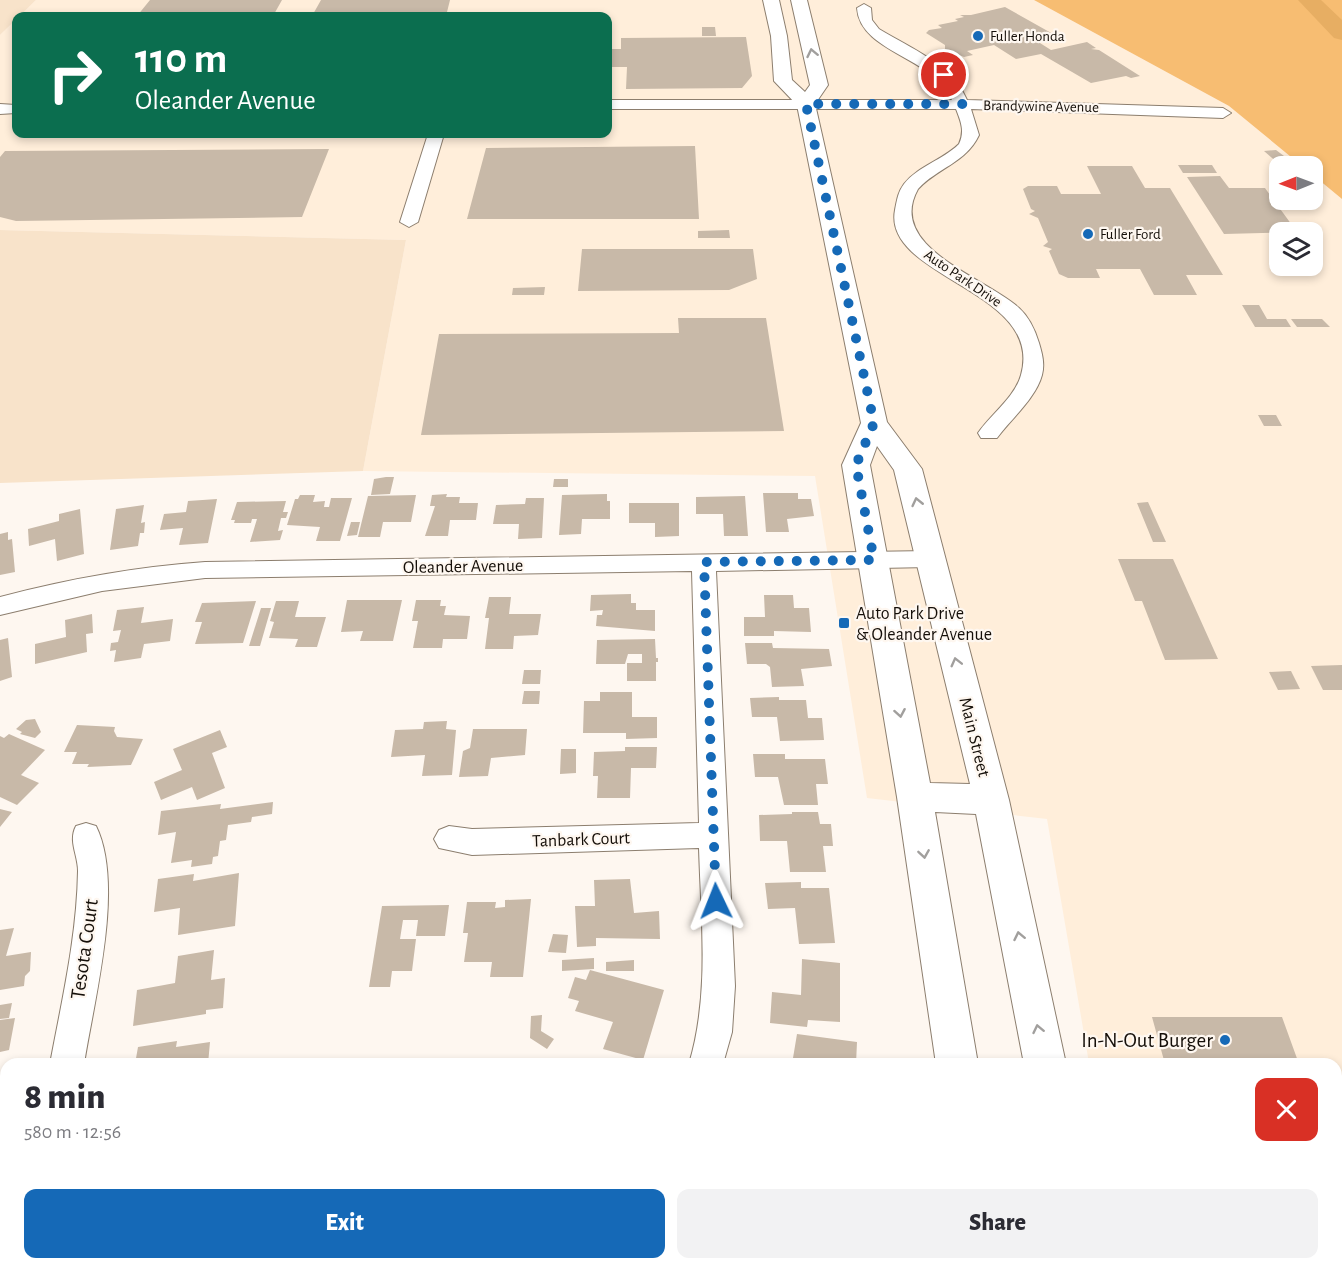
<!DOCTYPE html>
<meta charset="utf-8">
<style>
:root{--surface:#fff;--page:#f2f2f3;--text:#2b2b33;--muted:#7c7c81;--accent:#1569b7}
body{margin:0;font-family:"Alegreya Sans",sans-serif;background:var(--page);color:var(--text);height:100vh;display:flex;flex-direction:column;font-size:22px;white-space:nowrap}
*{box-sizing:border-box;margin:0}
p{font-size:20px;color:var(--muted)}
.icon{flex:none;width:33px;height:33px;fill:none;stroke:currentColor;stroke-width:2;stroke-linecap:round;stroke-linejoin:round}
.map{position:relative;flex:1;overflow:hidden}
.drawer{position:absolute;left:0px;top:1058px;width:1342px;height:212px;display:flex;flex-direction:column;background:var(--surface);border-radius:18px 18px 0 0;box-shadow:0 3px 9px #0003}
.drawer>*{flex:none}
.hud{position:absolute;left:12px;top:12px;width:600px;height:126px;border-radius:12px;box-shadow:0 3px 9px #0003;background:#0b6e4f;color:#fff;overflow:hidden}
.needle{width:39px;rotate:269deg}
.fabs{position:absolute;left:1269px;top:156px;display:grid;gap:12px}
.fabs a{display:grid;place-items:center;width:54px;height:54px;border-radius:12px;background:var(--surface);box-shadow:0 3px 9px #0003;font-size:30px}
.pin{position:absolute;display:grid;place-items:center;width:51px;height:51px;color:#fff;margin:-26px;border:3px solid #fff;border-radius:50%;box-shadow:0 2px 6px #0007}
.me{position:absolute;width:66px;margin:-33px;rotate:358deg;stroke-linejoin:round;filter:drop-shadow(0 0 4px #0008)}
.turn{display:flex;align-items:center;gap:21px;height:126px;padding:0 24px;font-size:27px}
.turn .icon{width:78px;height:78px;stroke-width:2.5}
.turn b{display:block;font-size:42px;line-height:51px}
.round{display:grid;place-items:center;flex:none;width:63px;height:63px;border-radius:12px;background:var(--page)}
.headline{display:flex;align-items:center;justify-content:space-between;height:102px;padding:0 24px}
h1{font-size:36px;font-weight:800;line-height:45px}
.action{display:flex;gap:12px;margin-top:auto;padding:12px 24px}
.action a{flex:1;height:69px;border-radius:12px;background:var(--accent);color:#fff;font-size:24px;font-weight:800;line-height:69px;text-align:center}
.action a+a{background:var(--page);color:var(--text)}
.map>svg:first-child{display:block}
.built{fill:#ffeeda;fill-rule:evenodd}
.green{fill:#f8e3ca}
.forest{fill:#f7bd72}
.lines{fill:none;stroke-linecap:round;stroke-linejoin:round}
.river{fill:#e7ae63;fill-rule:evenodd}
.building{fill:#c8b9a8}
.minor-casing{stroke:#8c7e6e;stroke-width:2}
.major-casing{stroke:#8c7e6e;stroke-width:2}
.minor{fill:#fff;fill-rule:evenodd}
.major{fill:#fff;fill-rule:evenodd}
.oneway{stroke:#a19f9d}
.route{stroke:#1569b7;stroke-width:10;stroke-dasharray:0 18}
.poi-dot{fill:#1569b7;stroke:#fef7f0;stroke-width:2}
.labels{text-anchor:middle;stroke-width:4.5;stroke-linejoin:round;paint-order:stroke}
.far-poi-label{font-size:15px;fill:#150f09;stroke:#fef7f0;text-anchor:start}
.far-street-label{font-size:15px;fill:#150f09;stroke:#fef7f0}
.street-label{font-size:18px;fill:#150f09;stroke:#fef7f0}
.poi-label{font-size:18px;fill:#150f09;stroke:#fef7f0;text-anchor:start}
.near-street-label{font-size:21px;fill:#150f09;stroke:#fef7f0}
.near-poi-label{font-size:21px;fill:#150f09;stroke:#fef7f0;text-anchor:end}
</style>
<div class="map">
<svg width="1342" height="1268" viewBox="0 0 1342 1268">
<rect width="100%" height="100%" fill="#fef7f0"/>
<!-- built -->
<path class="built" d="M36 0H1034L1229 106 1302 166H1280V200H1312L1313 175 1342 199V1160L1337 1149 1336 1064 1089 1063 1047 819 867 798 815 476 363 471 406 240 0 230V35L16 19V134H608V16H19ZM1280 232H1312V266H1280Z"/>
<!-- green -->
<path class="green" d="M0 0H36L0 35Z
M0 230 406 240 363 471 0 483Z"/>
<!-- forest -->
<path class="forest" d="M1034 0H1342V199L1313 175 1312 166H1302L1229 106Z"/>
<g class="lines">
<!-- river -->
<path class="river" d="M1298 0H1321L1342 20V40L1334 38Z"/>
</g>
<!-- building -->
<path class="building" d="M150 0H282L273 16H137Z
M321 0H450L446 16H312Z
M1005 7 1053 34 1032 38 1051 50 1087 42 1096 48 1091 49 1099 50 1140 76 1131 78 1126 76 1091 83 1041 54 1016 59 994 45 967 51 973 55 964 57 945 49V45L926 33 929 30 942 28 938 25 958 21 955 19 964 17 960 15H971Z
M702 27H715L716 36H702Z
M746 37 752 76 742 88 626 89 627 67H608V49H621V38Z
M695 146 699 219H467L486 148Z
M329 149 302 217 16 221 0 217V157L5 151Z
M1276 150 1292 162 1279 164 1264 151Z
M1178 165H1212L1217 173H1183Z
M1087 166H1132L1145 188H1170L1223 275H1186L1197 295H1154L1140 269H1096L1100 278H1068L1059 274 1049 251 1052 249 1043 246 1048 242 1038 218 1029 214 1035 211 1031 209 1023 189 1028 186H1057L1061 194H1101Z
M1220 176 1229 188H1265L1297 232 1224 234 1187 177Z
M729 230 730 238H698V231Z
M582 249H753L757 279 729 290 578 291Z
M545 287 544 295H512L513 288Z
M1242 305H1259L1267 319H1286L1291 327H1255Z
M678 318H766L784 431 421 435 439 334 679 333Z
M1291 319H1322L1330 327H1297Z
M1258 415H1276L1282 426H1264Z
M386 477H394L390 494 371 495 374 479Z
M554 479H568V487H553Z
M763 493H798V499H811L814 516 787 519 789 532H766Z
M447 494 446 497H460L459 503H478L476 520H450L448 536H425L435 506H430L432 495Z
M607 494V501H610V519H582L581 534 559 535 562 495Z
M300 495H315L313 502 325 501 324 507H329L331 498H352L340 541H316L320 527 287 525 295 499H298Z
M416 495 411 522H383L380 537H358L368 496Z
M745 496 748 536H724L723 514H696V497Z
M526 498H544L542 538 518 539 519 524H493L496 505 525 504Z
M217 499 208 543 179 545 183 528 160 530 164 514 186 512 188 501Z
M286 501 283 512H288L286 518H281L278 531 283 530 280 540 250 542 257 519H252L251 523H234L235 520H231L237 502Z
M1148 502 1166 542H1153L1137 503Z
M629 503H679V536L655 537V523H629Z
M144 505 141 523 145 522 144 533H140L138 546 110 550 116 509Z
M80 509 84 554 57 561 55 539 29 546 28 529 59 521V514Z
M351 522H360L357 535 347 536Z
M8 532V540L12 539 15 572 0 575V534Z
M1118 559H1173L1218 659 1165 660 1142 601H1135Z
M631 594V603H636V610H655V631L596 626 597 615H602L603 610 590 611 591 595Z
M764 595H793L794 608H809L811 632 774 631V636H744V617H765Z
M489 597H511L509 614H541L538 635 514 636 513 649H485L489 618H485Z
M347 600H402L393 641H360L363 631 341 632Z
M416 600H441L440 606H446L444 615 470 616 467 639H443L442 648H413L418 621H412Z
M256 601 243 643 195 644 202 622H195L202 603Z
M276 601H299L295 617H326L317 647H295L298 639 269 638 274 622 270 621Z
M144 607 141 623 173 619 170 641 144 644 141 658 114 662 116 650 110 651 111 643 118 642 121 630 113 631 117 610Z
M261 608H271L260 646H249Z
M92 614 93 633 86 634 87 652 35 664V644L66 637 65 620Z
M8 638 12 677 0 681V640Z
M655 639 656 658H658V662H656V681H627V663H642V654H628L625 664H596L597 640Z
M745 643H772L773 648 829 649 832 666 801 669 804 686 772 687 770 667 766 664H747Z
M1342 665V690H1323L1311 666Z
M524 670H541L540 684H522Z
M1291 671 1300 689 1278 690 1269 672Z
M524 691H540L539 704H522Z
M600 692H632V717H657V738L626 739V733H583L584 701H600Z
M779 697V700H806L808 718H822L824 740 780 741 777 717H752L750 698Z
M35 719 41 732 35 738 20 734 22 732 16 729 26 720Z
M447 721 446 729 456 730 452 775 422 776 425 755 391 757 395 730 423 729 424 722Z
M77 725 115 727 114 731 117 737 143 739 131 765 87 767 89 764H72L77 752H64Z
M473 729H527L525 755 491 758 488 776 459 777 463 751 470 748Z
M220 730 227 747 212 753 225 788 197 800 192 787 161 800 154 782 182 770 173 749Z
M9 734 45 750 21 775 39 783 17 805 0 797V736L4 738Z
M625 747H657L656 768H631L630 798H597L598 776H593L594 752 625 751Z
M561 749H576V773L560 774Z
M753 754H785V759H825L828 784H816L818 805H784L778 777H755Z
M273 802 272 814 252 817 251 822 228 825 226 840 220 841 218 856 213 857 212 864 191 867 192 860 171 863 176 832 158 835 161 811 221 804 220 809Z
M0 809 12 812 0 827Z
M792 812H818L820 824H831L833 846H823L826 872H790L787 841H760L759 815 792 814Z
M239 873 235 926 178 935 180 908 154 912 158 879 194 874 193 881Z
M630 879 634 913 659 911 660 939 596 938V946L577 947 575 906H595L594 880Z
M801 882V888H829L835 943 799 944 795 908 768 909 765 883Z
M531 899 523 977H490L492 962H464L468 933H463L467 902H496L495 908 505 907V900Z
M449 905 445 936H416L418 920H403L400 939H416L412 971H392L390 987H369L382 906Z
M14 928 6 956 31 952 30 971 25 976 24 986 0 990V930Z
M553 934 568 935 566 953 548 952Z
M214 950 211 980 225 978 223 1008 206 1010V1014L133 1026 137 990 175 983 178 956Z
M594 958V969L562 971V960Z
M802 959 840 963V1022L808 1020 807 1027 770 1023 772 992 801 995Z
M634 960V971H606V962Z
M590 970 664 990 643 1060 603 1049 613 1022 575 1011 579 1001 568 998 575 977 586 980Z
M12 1003 9 1018 0 1019V1005Z
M542 1015 541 1031 554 1039 547 1049 530 1038 531 1016Z
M1152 1017H1282L1299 1064H1165Z
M15 1018 9 1050 0 1052V1020Z
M797 1034 857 1042 856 1064H792Z
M177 1041 176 1047 210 1042 208 1064H135L138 1047Z
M1336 1189H1342V1249H1336Z
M122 1263H174L157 1268H149V1265L122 1268Z
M749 1263H796L802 1268H747Z
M1184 1263H1254V1265L1185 1268Z
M1300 1263H1336L1338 1268H1302Z"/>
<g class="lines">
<!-- minor casing -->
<g class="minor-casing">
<path id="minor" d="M864 4 871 8 872 20 879 29C910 48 952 64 967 100L1223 108 1231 113 1223 118 971 109 979 135C966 163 937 168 918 189 885 248 987 278 1019 308 1029 317 1035 330 1039 343 1042 353 1045 364 1042 375 1036 398 1011 419 997 438H981L978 433C991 414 1015 397 1021 375 1045 290 882 278 895 210 897 200 898 192 904 184 918 166 943 160 959 144 965 131 961 122 956 109H608V100H952C935 57 860 53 857 8Z
M0 104 16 105V113L0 114Z
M428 134H444L418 222 409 227 400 222Z
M930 551 938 553 942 559 938 565 930 567 716 571 735 986 732 1032 723 1064H689C710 994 701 920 699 848L472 855 439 848 434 839 439 830 449 826 472 829 699 823 692 571 205 578 102 591 0 615V597C68 579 135 567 205 562Z
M86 823 96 826C125 885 94 999 84 1064H50C62 1000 77 936 78 871 78 855 68 841 76 826Z
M13 1263H51L50 1268H12Z
M494 1263H551L549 1268H492Z"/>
</g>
<!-- major casing -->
<g class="major-casing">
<path id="major" d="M763 0H779L787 36 792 80 805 92 810 85 791 0H807L828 85 815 104 887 422 922 469 1009 800 1066 1064H1024L976 814 935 812 978 1064H936L897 797 842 465 861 423 797 105 774 81 771 36ZM877 446 894 470 970 784 930 783 870 465Z
M966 1263H1012L1013 1268H967Z
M1063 1263H1109L1110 1268H1064Z"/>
</g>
<!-- minor -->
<use href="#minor" class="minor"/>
<!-- major -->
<use href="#major" class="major"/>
</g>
<!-- one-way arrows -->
<defs><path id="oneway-chevron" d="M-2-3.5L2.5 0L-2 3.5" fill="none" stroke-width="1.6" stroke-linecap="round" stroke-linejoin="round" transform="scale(1.5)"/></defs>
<g class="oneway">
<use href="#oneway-chevron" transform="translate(812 53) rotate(-102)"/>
<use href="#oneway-chevron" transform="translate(917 502) rotate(-103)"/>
<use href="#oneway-chevron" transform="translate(956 662) rotate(-104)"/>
<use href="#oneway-chevron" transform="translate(900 713) rotate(80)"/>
<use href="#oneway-chevron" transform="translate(924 854) rotate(81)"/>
<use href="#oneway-chevron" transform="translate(1019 936) rotate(-102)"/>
<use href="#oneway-chevron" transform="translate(1038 1029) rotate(-102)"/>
</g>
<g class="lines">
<!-- route -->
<path class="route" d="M716 901 704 562 874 560 856 465 874 423 806 104H963L956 88 944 75"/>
</g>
<!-- markers -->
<g class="poi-dot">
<circle cx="978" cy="36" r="6"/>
<circle cx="1088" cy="234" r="6"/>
<rect x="838" y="617" width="12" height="12" rx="3"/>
<circle cx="1225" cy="1040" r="6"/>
</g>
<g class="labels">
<!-- far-poi labels -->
<g class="far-poi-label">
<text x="990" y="41">Fuller Honda</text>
<text x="1100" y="239">Fuller Ford</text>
</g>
<!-- far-street labels -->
<g class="far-street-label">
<text transform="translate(1041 106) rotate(1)" y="5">Brandywine Avenue</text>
<text transform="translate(963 278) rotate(34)" y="5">Auto Park Drive</text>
</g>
<!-- street labels -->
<g class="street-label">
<text transform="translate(463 566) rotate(-1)" y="6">Oleander Avenue</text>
<text transform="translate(975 737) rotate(76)" y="6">Main Street</text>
<text transform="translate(581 839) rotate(-2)" y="6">Tanbark Court</text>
</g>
<!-- poi labels -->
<g class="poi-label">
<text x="856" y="619">Auto Park Drive<tspan x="856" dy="21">&amp; Oleander Avenue</tspan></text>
</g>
<!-- near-street labels -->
<g class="near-street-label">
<text transform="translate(84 949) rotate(-82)" y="7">Tesota Court</text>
</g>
<!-- near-poi labels -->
<g class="near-poi-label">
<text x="1213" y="1047">In-N-Out Burger</text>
</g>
</g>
</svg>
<div class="fabs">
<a><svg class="needle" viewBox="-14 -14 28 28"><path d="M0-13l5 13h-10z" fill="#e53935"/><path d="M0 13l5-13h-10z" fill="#7c7c81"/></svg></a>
<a><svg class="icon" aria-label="layers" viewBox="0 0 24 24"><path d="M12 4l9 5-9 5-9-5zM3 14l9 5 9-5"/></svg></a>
</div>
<div class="pin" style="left:944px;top:75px;background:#d93025"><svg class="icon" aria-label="arrive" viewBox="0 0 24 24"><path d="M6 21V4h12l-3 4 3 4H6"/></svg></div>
<svg class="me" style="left:716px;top:901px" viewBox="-20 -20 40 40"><path d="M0-17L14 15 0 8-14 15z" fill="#1569b7" stroke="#fff" stroke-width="4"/></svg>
<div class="hud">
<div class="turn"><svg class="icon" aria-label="right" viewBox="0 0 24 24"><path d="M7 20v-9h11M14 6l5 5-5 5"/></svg><div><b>110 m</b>Oleander Avenue</div></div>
</div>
<section class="drawer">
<div class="headline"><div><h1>8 min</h1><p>580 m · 12:56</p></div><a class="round" style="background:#d93025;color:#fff"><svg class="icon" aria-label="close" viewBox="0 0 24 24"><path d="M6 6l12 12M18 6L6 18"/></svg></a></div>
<div class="action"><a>Exit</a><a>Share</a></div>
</section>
</div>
